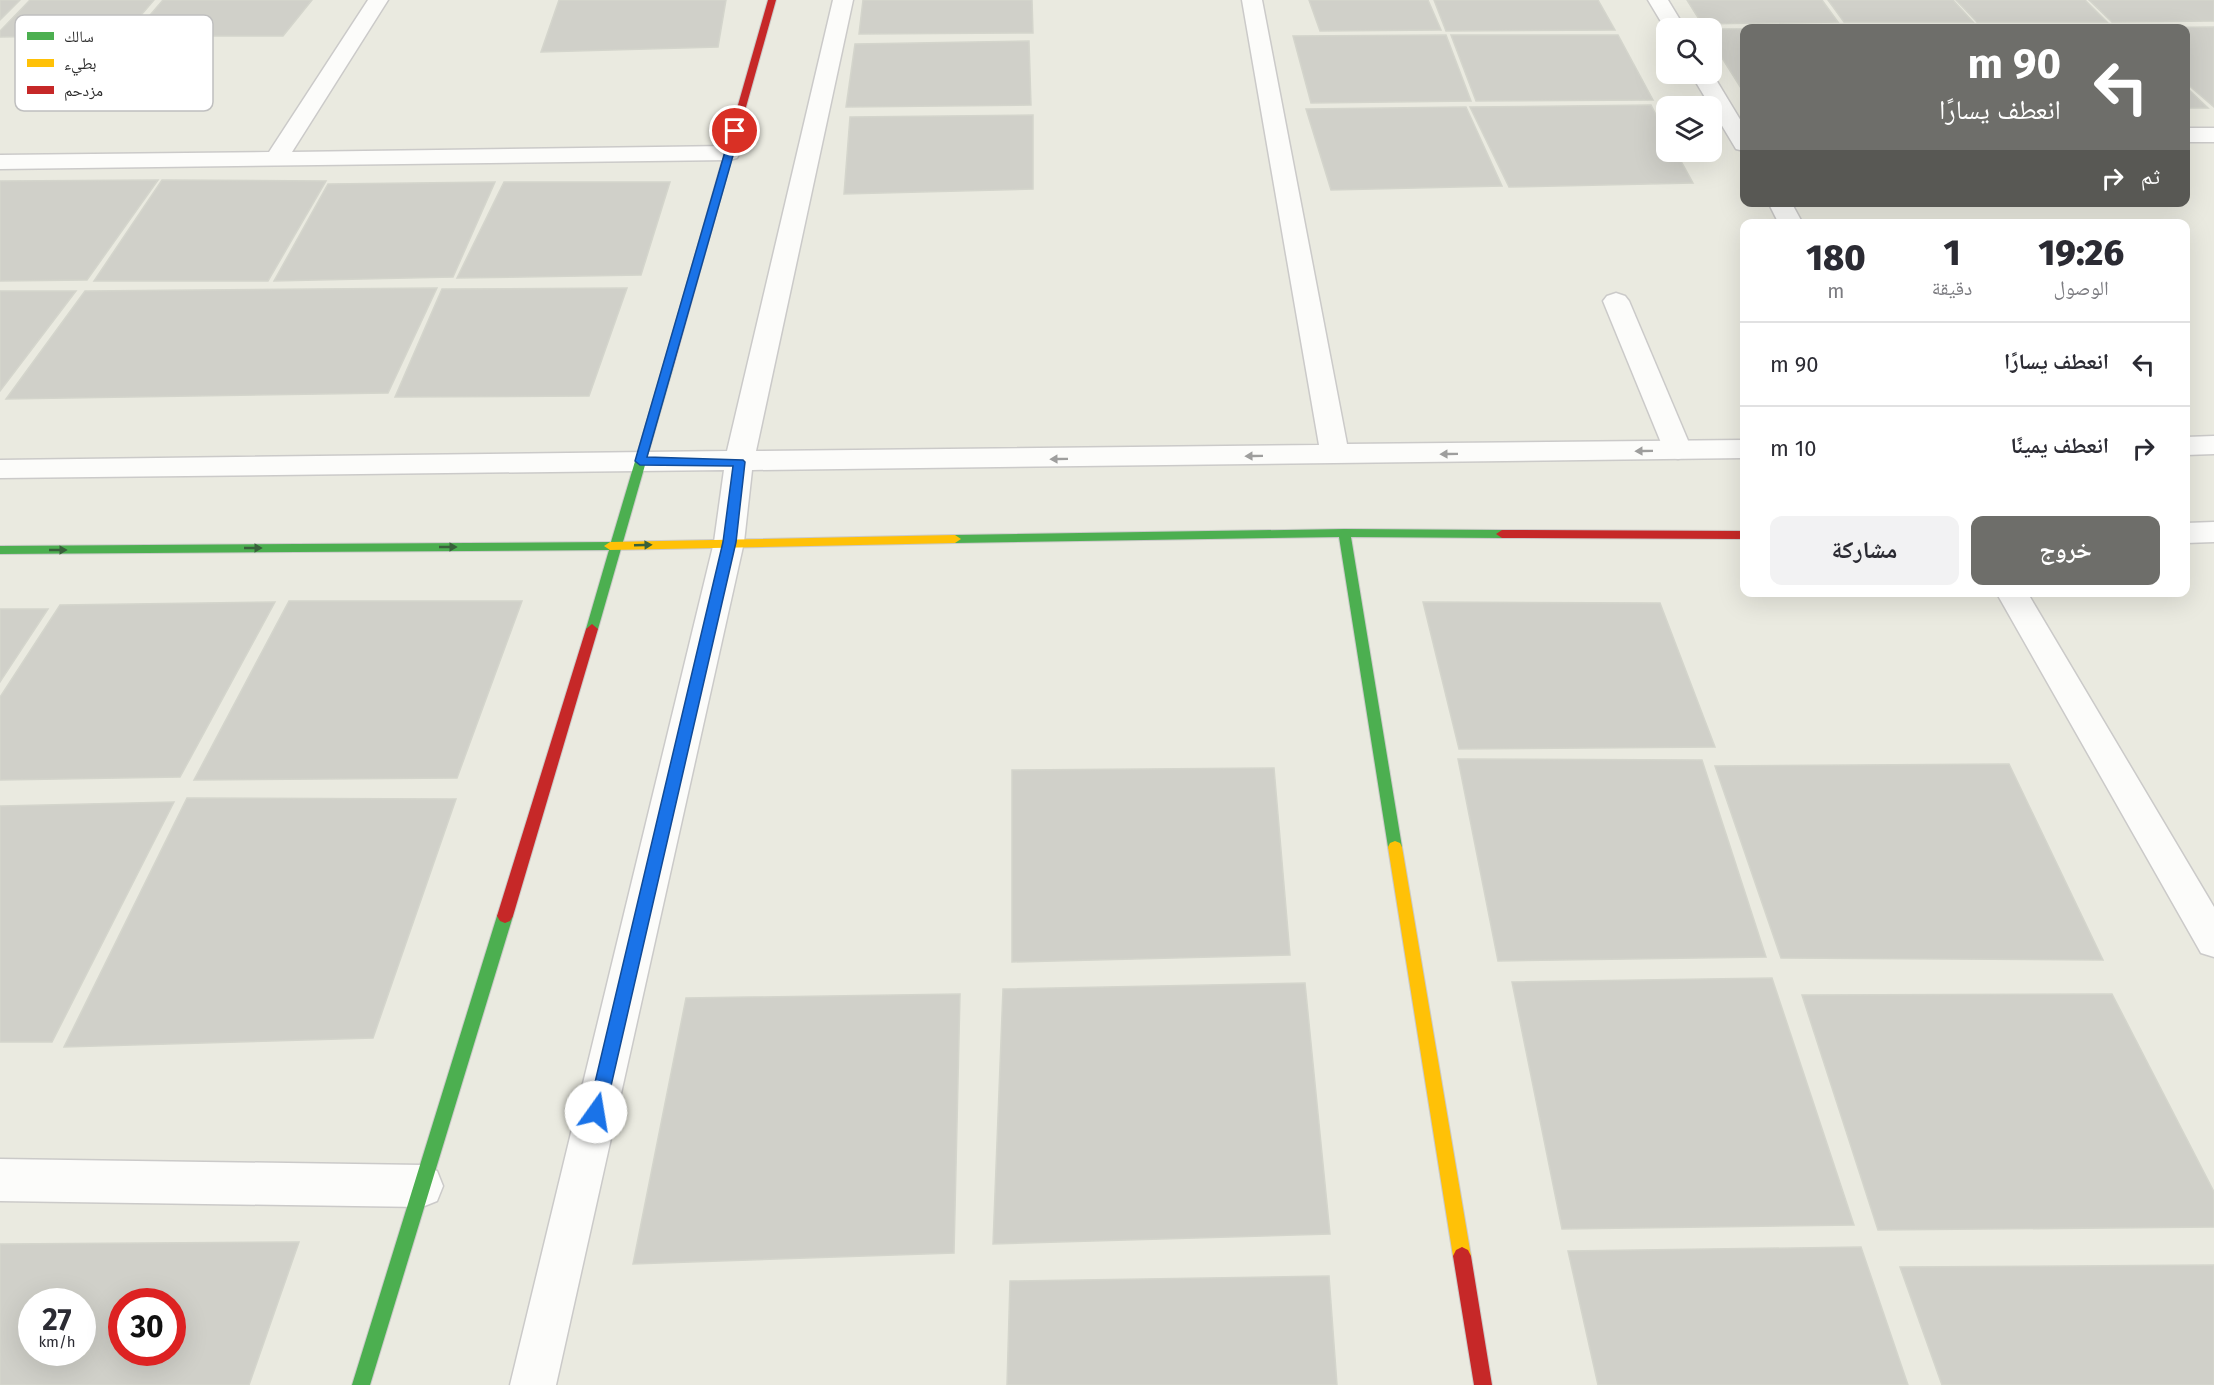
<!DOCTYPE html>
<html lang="ar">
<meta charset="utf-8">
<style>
:root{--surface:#fff;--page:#f2f2f3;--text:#2b2b33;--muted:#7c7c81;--line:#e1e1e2;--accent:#6e6e6a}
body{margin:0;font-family:"Fira Sans","Noto Naskh Arabic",sans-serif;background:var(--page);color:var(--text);direction:rtl;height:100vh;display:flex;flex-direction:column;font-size:22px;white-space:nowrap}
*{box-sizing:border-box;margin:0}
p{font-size:20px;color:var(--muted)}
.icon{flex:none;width:33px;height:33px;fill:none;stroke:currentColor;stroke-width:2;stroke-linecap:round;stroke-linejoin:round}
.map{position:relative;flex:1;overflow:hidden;direction:ltr}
.panel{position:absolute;left:1740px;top:219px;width:450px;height:378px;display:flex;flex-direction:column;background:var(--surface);border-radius:12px;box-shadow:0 6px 24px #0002;direction:rtl}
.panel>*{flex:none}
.banner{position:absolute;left:1740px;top:24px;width:450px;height:183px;border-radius:12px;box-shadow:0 6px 24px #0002;direction:rtl;background:#6e6e6a;color:#fff;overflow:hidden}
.tools{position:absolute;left:1656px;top:18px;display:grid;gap:12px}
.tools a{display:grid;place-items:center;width:66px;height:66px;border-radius:12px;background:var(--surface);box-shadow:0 6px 24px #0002;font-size:30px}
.speed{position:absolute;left:18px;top:1288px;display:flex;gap:12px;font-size:30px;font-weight:700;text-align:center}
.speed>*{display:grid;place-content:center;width:78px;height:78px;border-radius:50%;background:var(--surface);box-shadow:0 6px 24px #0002;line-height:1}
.speed small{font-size:15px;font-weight:400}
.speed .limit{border:9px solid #d22;background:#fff;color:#111}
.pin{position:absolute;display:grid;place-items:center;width:51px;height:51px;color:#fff;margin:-26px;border:3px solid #fff;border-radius:50%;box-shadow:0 2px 6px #0007}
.me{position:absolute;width:66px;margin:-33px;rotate:13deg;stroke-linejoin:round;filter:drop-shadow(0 0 4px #0008)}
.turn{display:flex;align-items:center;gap:21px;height:126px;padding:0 30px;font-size:27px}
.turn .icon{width:78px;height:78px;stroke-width:2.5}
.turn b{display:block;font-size:42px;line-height:51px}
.then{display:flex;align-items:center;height:57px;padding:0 30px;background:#0003;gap:12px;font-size:22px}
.eta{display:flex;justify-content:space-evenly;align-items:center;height:102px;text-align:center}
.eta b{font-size:36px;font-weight:800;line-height:42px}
.primary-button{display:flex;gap:12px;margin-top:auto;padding:12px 30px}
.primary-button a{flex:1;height:69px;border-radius:12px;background:var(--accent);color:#fff;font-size:24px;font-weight:800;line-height:69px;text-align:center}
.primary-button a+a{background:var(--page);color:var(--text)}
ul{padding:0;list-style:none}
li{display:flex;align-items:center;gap:18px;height:84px;padding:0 30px;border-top:2px solid var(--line)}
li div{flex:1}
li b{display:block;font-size:22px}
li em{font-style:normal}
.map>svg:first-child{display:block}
.building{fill:#d0d0c9;stroke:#d4d5cc;stroke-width:1.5;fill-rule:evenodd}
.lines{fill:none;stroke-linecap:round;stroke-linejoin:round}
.lane-casing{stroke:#cbcac9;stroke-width:3}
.street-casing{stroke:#cbcac9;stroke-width:3}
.fast-casing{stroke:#cbcac9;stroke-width:2}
.slow-casing{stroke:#cbcac9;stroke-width:2}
.jam-casing{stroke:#cbcac9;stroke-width:2}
.lane{fill:#fcfcfa;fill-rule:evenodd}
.street{fill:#fcfcfa;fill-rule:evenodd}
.fast{fill:#4caf50;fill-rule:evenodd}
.slow{fill:#ffc107;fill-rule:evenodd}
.jam{fill:#c62828;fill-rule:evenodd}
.oneway{fill:#9e9e9d}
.oneway2{fill:#38603a}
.route{fill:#1a73e8;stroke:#114b97;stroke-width:1.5}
.key{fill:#fff;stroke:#bfbfbf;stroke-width:1.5}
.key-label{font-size:16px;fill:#2b2b2b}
</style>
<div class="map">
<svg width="2214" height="1385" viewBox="0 0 2214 1385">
<rect width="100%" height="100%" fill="#eaeae0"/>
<!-- building -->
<path class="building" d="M0 0H20L0 20Z
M30 0H154L124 35 0 37V31Z
M163 0H312L283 36H132Z
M559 0H726L718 47 541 52Z
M863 0H1032L1033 33 859 34Z
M1309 0H1428L1441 30 1320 31Z
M1434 0H1598L1615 30 1446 31Z
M1687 0H1822L1838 22 1702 24Z
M1828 0H1953L1973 22H1844Z
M1956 0H2085L2107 22H1977Z
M2089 0H2214V21L2112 22Z
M2214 27V107L2186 83V28H2124Z
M1712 29H1744V93L1712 42Z
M1446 35 1471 101 1311 103 1293 36Z
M1451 35H1618L1653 100 1476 101Z
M1029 41 1031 105 846 107 855 44Z
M2186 87 2208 108H2186Z
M1651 105 1666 134V152H1676L1693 183 1509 187 1470 107Z
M1466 107 1502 186 1331 190 1306 109Z
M1033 115V189L844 194 850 117Z
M158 180 87 280 0 281V181Z
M162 180 326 181 268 281H94Z
M495 182 453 277 274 281 328 184Z
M504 182H670L641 275 457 278Z
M437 288 388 393 6 399 85 291Z
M627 288 589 396 395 397 442 289Z
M0 291H76L0 391Z
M289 601H522L457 778 194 780Z
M275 602 180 777 0 780V697L60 605Z
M1423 602 1660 603 1715 747 1459 749Z
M0 609H48L0 682Z
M1458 759 1702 760 1766 957 1498 961Z
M2009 764 2103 960 1781 958 1715 766Z
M1274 768 1290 955 1012 962V770Z
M187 798 456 799 373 1038 64 1047Z
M174 802 52 1042H0V806Z
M1772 978 1854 1225 1562 1229 1512 982Z
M1305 983 1330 1234 993 1244 1003 989Z
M960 994 954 1253 633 1264 686 998Z
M2112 994 2214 1192V1227L1878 1230 1802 995Z
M299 1242 249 1385H0V1244ZM32 1302H82V1353H32ZM122 1302H172V1353H122Z
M1861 1247 1908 1385H1598L1568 1251Z
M2214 1265V1385H1942L1900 1267Z
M1329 1276 1337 1385H1007L1010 1281Z"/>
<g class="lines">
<!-- lane casing -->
<g class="lane-casing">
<path id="lane" d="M1616 293 1625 296 1629 301 1692 450 1688 456 1678 459 1668 456 1664 450 1603 301 1607 296Z"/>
</g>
<!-- street casing -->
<g class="street-casing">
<path id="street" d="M368 0H388L292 152 729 146 737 148 740 153 737 158 729 160 0 169V155L269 152Z
M833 0H853L756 451 1319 445 1242 0H1262L1347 444 1744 440V458L752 470 744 542 556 1385H510L714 542 724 470 0 478V460L727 451Z
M1648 0H1668L1685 28 1666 30Z
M1712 73 1744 126V151L1736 149 1691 74Z
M2186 128H2214V142H2186Z
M1768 202H1791L1803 224H1779Z
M2214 436V454L2186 455V437Z
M2214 522V542L2186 543V523Z
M1996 592H2027L2214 907V957L2201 953Z
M0 1159 422 1165 437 1171 443 1186 437 1201 422 1207 0 1201Z"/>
</g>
<!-- fast casing -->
<g class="fast-casing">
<path id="fast" d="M669 361 674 364 598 629 592 634 586 629 609 550 0 554V546L611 542 664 364Z
M1344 529 1502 530 1508 534 1502 538 1351 537 1402 847 1400 851 1395 853 1390 851 1388 847 1339 537 955 543 949 539 955 535Z
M505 909 510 911 513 916 370 1385H352L497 916 500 911Z"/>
</g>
<!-- slow casing -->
<g class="slow-casing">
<path id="slow" d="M955 535 961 539 955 543 610 550 604 546 610 542Z
M1395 841 1400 843 1402 847 1471 1256 1468 1262 1462 1265 1456 1262 1453 1256 1388 847 1390 843Z"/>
</g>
<!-- jam casing -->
<g class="jam-casing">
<path id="jam" d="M768 0H776L674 364 669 367 665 366 664 364Z
M1502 530 1744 531V539L1502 538 1496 534Z
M592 624 598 629 513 916 510 921 505 923 500 921 497 916 586 629Z
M1462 1247 1468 1250 1471 1256 1492 1385H1474L1453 1256 1456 1250Z"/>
</g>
<!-- lane -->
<use href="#lane" class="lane"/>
<!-- street -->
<use href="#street" class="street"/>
<!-- fast -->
<use href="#fast" class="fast"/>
<!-- slow -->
<use href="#slow" class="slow"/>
<!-- jam -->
<use href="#jam" class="jam"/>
</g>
<!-- one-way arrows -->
<defs><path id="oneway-solid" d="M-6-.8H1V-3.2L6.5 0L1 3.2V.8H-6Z" transform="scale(1.5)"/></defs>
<g class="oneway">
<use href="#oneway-solid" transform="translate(1644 451) rotate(179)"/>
<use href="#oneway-solid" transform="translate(1449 454) rotate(179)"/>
<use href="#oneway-solid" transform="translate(1254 456) rotate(179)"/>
<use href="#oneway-solid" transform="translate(1059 459) rotate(179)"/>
</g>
<g class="oneway2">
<use href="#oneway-solid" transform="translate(643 545) rotate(-2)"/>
<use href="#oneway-solid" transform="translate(448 547)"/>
<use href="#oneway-solid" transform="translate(253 548)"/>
<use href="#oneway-solid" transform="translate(58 550)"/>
</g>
<!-- route -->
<path class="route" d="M735 128 740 131 647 457 743 460 745 462 736 542 605 1112 602 1117 596 1119 590 1117 588 1112 723 542 733 466 640 465 635 461 731 131Z"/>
<!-- legend -->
<rect x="15" y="15" width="198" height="96" rx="9" class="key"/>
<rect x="27" y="32" width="27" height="8" fill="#4caf50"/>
<rect x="27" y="59" width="27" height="8" fill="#ffc107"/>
<rect x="27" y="86" width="27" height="8" fill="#c62828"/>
<g class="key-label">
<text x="64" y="42">سالك</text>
<text x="64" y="69">بطيء</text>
<text x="64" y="96">مزدحم</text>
</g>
</svg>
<div class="tools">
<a><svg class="icon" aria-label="search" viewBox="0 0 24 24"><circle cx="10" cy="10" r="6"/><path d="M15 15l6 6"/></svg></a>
<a><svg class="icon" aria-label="layers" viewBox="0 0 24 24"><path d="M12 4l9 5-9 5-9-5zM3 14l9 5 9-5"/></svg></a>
</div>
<div class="speed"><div>27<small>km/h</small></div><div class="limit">30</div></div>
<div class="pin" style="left:735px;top:131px;background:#d93025"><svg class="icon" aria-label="arrive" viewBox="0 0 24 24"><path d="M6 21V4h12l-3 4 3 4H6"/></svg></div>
<svg class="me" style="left:596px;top:1112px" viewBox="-20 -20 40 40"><circle r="19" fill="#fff"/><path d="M0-13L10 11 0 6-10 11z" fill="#1a73e8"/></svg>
<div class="banner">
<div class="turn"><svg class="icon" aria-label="left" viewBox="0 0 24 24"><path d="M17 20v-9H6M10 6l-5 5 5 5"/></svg><div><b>90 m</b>انعطف يسارًا</div></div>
<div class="then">ثم<svg class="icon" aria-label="right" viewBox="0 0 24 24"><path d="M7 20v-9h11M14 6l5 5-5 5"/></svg></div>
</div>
<section class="panel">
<div class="eta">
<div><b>19:26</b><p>الوصول</p></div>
<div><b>1</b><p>دقيقة</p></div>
<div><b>180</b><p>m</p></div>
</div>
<ul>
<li><svg class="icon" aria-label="left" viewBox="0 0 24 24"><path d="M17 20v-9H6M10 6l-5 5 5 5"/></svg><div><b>انعطف يسارًا</b></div><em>90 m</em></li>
<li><svg class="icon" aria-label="right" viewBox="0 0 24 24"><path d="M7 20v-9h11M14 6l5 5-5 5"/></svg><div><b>انعطف يمينًا</b></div><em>10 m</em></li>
</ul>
<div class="primary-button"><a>خروج</a><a>مشاركة</a></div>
</section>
</div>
